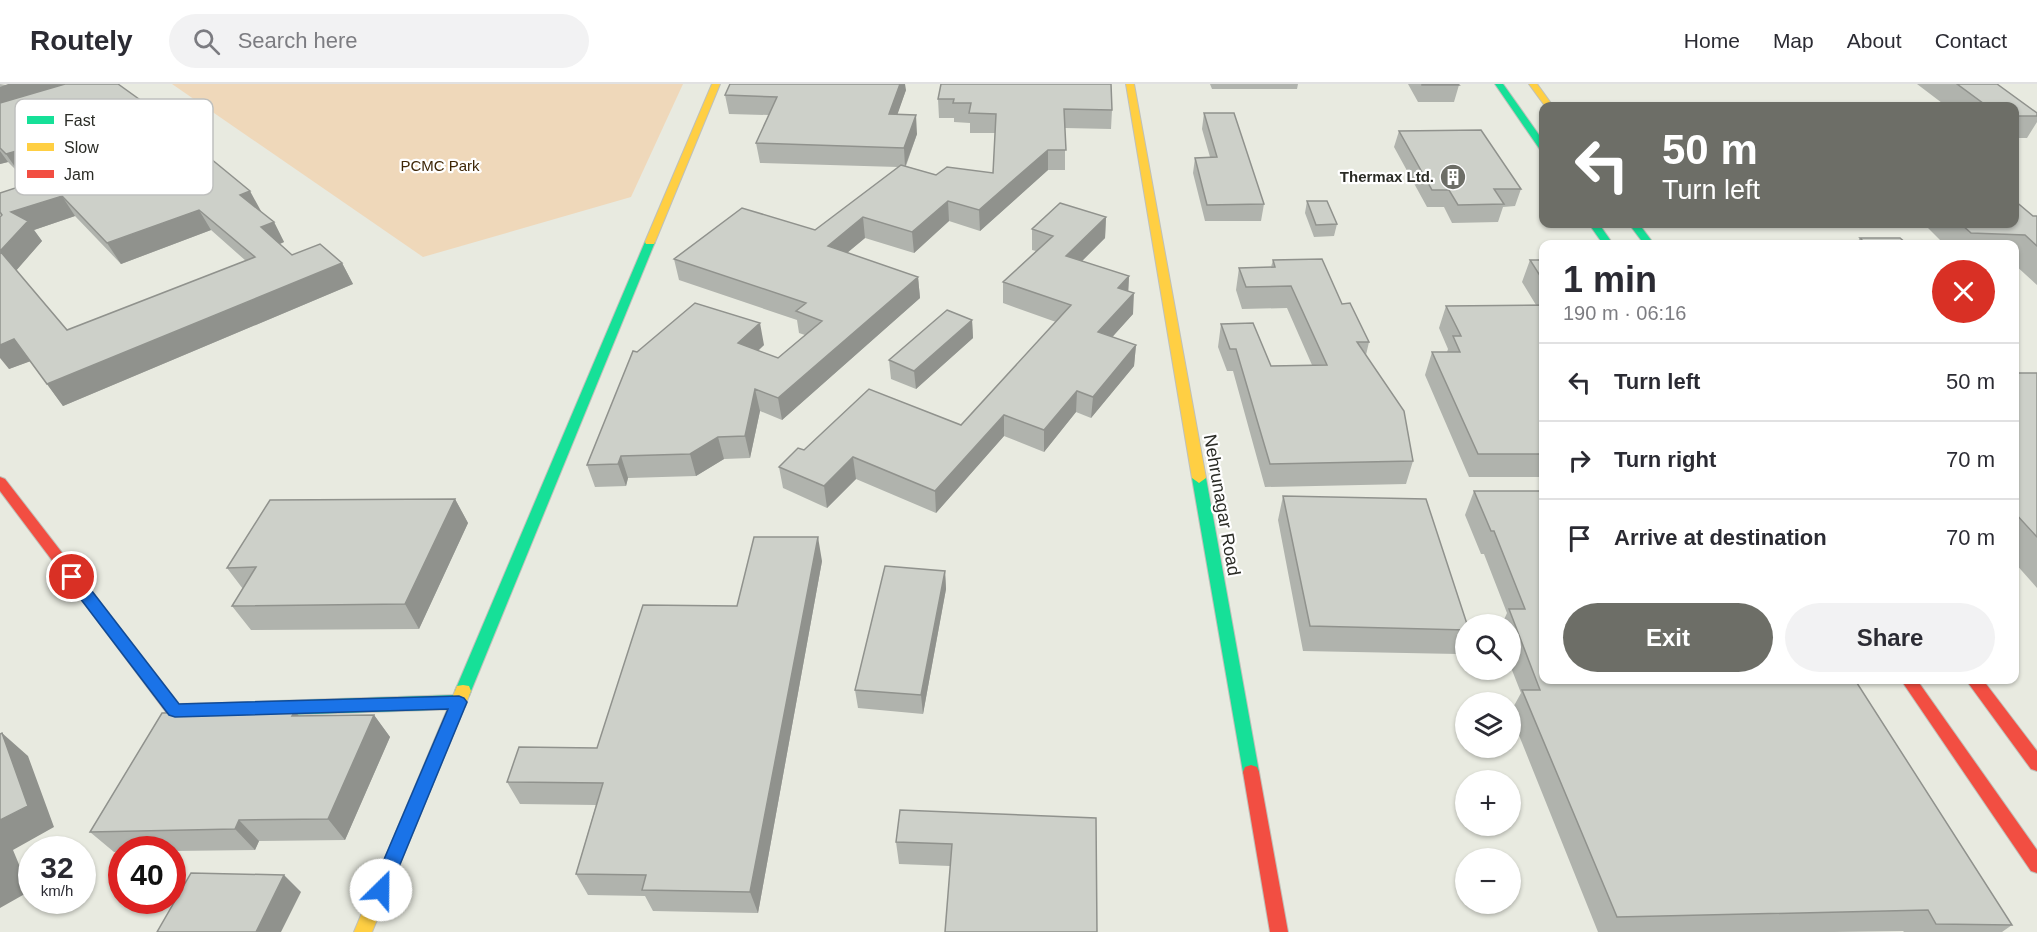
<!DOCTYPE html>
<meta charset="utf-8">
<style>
:root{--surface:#fff;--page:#f2f2f3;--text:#2b2b33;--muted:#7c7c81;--line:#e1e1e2;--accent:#6d6e67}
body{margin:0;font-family:Arial,sans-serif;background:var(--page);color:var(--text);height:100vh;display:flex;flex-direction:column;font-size:22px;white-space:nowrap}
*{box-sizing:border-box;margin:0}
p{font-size:20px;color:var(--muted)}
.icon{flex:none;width:33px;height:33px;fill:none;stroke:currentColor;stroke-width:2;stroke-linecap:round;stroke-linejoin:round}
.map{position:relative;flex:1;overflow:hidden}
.details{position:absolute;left:1539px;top:156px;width:480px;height:444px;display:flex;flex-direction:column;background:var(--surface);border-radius:12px;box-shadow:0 2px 4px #0004}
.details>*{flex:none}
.hud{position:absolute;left:1539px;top:18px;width:480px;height:126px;border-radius:12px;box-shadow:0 2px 4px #0004;background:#6d6e67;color:#fff;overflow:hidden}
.buttons{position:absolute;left:1455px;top:530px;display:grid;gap:12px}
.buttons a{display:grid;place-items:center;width:66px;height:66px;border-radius:50%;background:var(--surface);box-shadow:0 2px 4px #0004;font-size:30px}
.speed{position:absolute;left:18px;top:752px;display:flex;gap:12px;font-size:30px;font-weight:700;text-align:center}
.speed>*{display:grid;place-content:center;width:78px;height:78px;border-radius:50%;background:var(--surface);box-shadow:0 2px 4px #0004;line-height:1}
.speed small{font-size:15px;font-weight:400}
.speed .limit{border:9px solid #d22;background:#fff;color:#111}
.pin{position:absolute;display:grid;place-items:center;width:51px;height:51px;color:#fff;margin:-26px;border:3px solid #fff;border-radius:50%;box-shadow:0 2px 6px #0007}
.me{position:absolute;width:66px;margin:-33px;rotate:23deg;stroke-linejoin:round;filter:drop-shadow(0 0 4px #0008)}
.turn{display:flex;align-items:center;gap:21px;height:126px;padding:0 24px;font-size:27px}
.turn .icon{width:78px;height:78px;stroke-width:2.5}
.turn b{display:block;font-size:42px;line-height:51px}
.round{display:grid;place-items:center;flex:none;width:63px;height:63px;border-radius:32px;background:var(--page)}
.overview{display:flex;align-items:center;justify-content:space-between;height:102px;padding:0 24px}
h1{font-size:36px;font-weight:700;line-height:45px}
.button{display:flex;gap:12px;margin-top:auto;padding:12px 24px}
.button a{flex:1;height:69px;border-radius:36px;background:var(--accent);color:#fff;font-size:24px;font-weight:700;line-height:69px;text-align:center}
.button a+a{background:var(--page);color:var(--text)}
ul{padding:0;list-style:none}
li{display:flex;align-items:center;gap:18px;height:78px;padding:0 24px;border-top:2px solid var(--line)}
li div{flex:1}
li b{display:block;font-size:22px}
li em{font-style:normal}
header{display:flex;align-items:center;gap:36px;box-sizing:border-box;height:84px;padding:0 30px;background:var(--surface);border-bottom:2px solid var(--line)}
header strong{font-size:28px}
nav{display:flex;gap:33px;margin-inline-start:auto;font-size:21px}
.search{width:420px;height:54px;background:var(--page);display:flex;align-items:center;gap:15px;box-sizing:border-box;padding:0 21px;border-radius:33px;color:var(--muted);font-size:22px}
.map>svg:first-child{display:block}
.green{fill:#efd8ba}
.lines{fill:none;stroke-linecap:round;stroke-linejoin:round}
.fast-casing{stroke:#bfc0b9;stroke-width:2}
.slow-casing{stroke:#bfc0b9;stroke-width:2}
.jam-casing{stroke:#bfc0b9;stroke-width:2}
.fast{fill:#16e098;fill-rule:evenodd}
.slow{fill:#ffcf43;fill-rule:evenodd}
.jam{fill:#f24e42;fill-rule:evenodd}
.wall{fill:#b0b3ad;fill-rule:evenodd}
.shaded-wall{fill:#90928d}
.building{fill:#cdd0c9;stroke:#90928d;stroke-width:1.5;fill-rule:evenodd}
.route{fill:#1a73e8;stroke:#114b97;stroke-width:1.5}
.labels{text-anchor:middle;stroke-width:4.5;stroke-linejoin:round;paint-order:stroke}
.far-park-label{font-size:15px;fill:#3e2606;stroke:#fff}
.far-poi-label{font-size:15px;font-weight:bold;fill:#2b2c26;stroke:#fff;text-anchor:end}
.street-label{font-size:18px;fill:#2b2c26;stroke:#fff}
.key{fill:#fff;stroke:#bfc0be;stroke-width:1.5}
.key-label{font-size:16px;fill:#2b2c26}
</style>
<header>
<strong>Routely</strong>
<div class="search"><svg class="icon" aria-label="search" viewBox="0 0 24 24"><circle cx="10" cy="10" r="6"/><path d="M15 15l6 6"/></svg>Search here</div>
<nav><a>Home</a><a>Map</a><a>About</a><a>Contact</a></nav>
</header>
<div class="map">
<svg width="2037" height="848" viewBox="0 0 2037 848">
<rect width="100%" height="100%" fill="#e8eae0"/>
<!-- green -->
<path class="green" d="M172 0H683L631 113 423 173Z"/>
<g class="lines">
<!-- fast casing -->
<g class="fast-casing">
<path id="fast" d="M1495 0H1503L1544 58V68L1541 67Z
M1589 140H1599L1613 160H1603Z
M1629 140H1639L1654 160H1644Z
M650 155 655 158 471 607 469 612 464 613 467 618 465 623 459 625 220 633 214 631 212 626 214 621 220 619 457 611 455 607 645 158Z
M1199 389 1206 394 1259 688 1257 693 1251 695 1245 693 1243 688 1192 394Z"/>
</g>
<!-- slow casing -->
<g class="slow-casing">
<path id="slow" d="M712 0H720L655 158 654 160H646L645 158Z
M1126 0H1134L1206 394 1199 399 1192 394Z
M1529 0H1537L1553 22H1545Z
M463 601 469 602 471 607 372 848H354L455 607 457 602Z"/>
</g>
<!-- jam casing -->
<g class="jam-casing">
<path id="jam" d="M0 393 5 395 179 620 220 619 226 621 228 626 226 631 175 634 169 632 0 407Z
M1901 596H1917L2037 766V789L2031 787Z
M1966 596H1983L2037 667V687L2031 685Z
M1251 681 1257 683 1259 688 1288 848H1270L1243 688 1245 683Z"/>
</g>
<!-- fast -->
<use href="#fast" class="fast"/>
<!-- slow -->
<use href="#slow" class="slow"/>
<!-- jam -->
<use href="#jam" class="jam"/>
</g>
<!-- wall -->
<path class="wall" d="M0 0 150 23 161 42 123 55 129 65 121 67 157 99 189 88 180 72 261 127H260L274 138 284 158 280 160 292 171 342 179 353 200 63 322 30 277 9 285 1 132 0 130V109L45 94 36 84 20 90 8 78 0 80ZM75 132 121 180 211 146 246 177 67 246 16 186 42 157 34 146Z
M941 0 1112 26 1111 45 1065 44V86H1048L980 147 949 137 914 169 865 154 847 169 918 193 920 214 782 336 760 327 750 374 724 375 696 392 628 394 626 402 595 403 587 381 637 268 764 261 758 267 778 274 805 251 799 249 797 236 679 196 674 175 815 146 898 83 760 79 756 59 769 31 729 30 725 11 906 6 897 30 917 50 906 82 936 91 993 89 995 49H970V39L954 38V34H939L938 15Z
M1210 0H1298L1297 5H1212Z
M1408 0H1458L1459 1 1454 18H1418Z
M1917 0H1997L2037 29V38L2027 54H2014V22H1946Z
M1204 29 1264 120 1261 137H1205L1193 89 1195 74 1210 73 1202 45Z
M1399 47 1521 105 1515 122 1503 123 1498 138 1452 139 1444 123H1427L1394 63Z
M1307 117 1337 140 1334 152 1314 153 1305 129Z
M2033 132H2037V201L2014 180V160H1944L1924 140H2014Z
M1106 133 1105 154 1082 177 1129 192 1128 207 1133 230 1112 253 1136 261 1134 282 1091 334 1076 328 1044 368 1004 352 936 429 856 395 827 424 783 404 779 383 804 366 961 341 1056 238 1003 219V198L1036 167 1032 166V145Z
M1860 154 1907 160H1856Z
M1273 176 1342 220 1369 258 1366 271 1413 377 1406 400 1265 403 1233 287H1227L1218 263 1221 240 1271 282 1312 281 1287 224 1242 225 1236 206 1239 184 1271 183Z
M1530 176H1544V393H1469L1425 291 1432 268H1447L1448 265 1439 244 1446 222 1536 221 1522 198Z
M972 236 973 254 916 305 891 295 889 276Z
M2014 289H2037V504L2014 478Z
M1474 407H1544V596L2012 841 2002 848H1904L1903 847 1834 848H1598L1510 629 1521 609 1510 581V540H1502L1507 529 1484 470H1481L1465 431Z
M1283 412 1466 540V553L1458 570 1303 567 1278 436Z
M455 415 468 439 419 545 251 546 232 522 243 505 227 484Z
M822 477 758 829 653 827 645 812 588 811 576 790 596 721 520 720 507 698 597 664 737 522Z
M945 487 946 505 923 630 858 624 855 606Z
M295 627 299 632 374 631 390 653 345 756 259 757 255 766 172 767V765H122V768H114L90 748Z
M900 726 1097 848 950 782 899 780 896 758Z"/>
<!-- shaded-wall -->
<path class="shaded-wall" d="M8 0H71L0 25V3Z
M900 0H905L906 6 891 49 889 30Z
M150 23 161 42 123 55 129 65 114 70 102 51 107 37Z
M916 31 917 50 905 83 904 64Z
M23 65 36 84 20 90 6 70Z
M1048 66V86L980 147 979 126Z
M0 67 8 78 0 80Z
M250 107 261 127 251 131 240 111Z
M62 112 75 132 34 146 42 157 15 188 0 167 11 128Z
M948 117 949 137 914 169 912 148Z
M199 126 211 146 121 180 107 159Z
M863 133 865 154 830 183 828 162Z
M1106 133 1105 154 1066 193V172Z
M274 138 284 158 272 163 261 143Z
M342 179 353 200 63 322 47 300Z
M1129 192 1128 213 1118 204Z
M918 193 920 214 782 336 778 314Z
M1134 209 1133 230 1097 270 1098 248Z
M972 236 973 254 916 305 914 287Z
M760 239 764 261 742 281 738 259Z
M14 255 31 277 9 285 0 274V261Z
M1136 261 1134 282 1091 334 1093 313Z
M755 305 760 327 750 374 745 352Z
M1077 307 1076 328 1044 368V346Z
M1004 331V352L936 429 935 407Z
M718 353 724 375 696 392 690 370Z
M621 372 628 394 626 402 618 380Z
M853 373 856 395 827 424 824 402Z
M455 415 468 439 419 545 405 520Z
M818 453 822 477 758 829 750 808Z
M945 487 946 505 923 630 921 611Z
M295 627 312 649 292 632Z
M374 631 390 653 345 756 328 735Z
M2 649 28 672 54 743 13 766 30 807 0 824V736Z
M239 736 259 757 255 766 235 745Z
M284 791 301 808 281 848H256Z"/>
<!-- building -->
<path class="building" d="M65 0H118L150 23 107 37 117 46 102 51 157 99 196 85 180 72 199 65 250 107 240 111 274 138 261 143 292 171 320 160 342 179 47 300 14 255 0 261V133L2 131 0 128V109L49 93 23 65 6 70 0 64V19ZM62 112 107 159 199 126 255 173 67 246 0 167 28 137 11 128Z
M730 0H900L889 30 916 31 904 64 756 59 777 13 725 11Z
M941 0H1111L1112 26 1064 25 1066 66H1048L979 126 948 117 912 148 863 133 828 162 918 193 778 314 755 305 745 352 718 353 690 370 621 372 618 380 587 381 633 267 637 268 695 219 760 239 738 259 778 274 822 237 796 227 806 219 674 175 742 124 815 146 901 81 936 91 947 83 993 89 996 30 969 29 971 19H953L954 15H938Z
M1422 0H1458L1459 1H1422Z
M1957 0H1997L2037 29V32H2014V22H1987Z
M1204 29H1234L1264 120 1207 121 1195 74 1217 73Z
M1481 46 1521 105H1494L1504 120 1458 121 1449 106H1432L1399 47Z
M2014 116 2033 132H2037V162L2025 151 1971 149 1961 140H2014Z
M1307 117H1327L1337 140 1316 141Z
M1060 119 1106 133 1066 172 1129 192 1118 204 1134 209 1098 248 1136 261 1093 313 1077 307 1044 346 1004 331 935 407 853 373 824 402 779 383 798 364 804 366 869 305 961 341 1071 221 1003 198 1053 152 1032 145Z
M1860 154H1900L1907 160H1866Z
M1322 175 1342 220 1350 219 1369 258H1357L1404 327 1413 377 1270 380 1236 265H1230L1221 240 1253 239 1271 282 1327 281 1291 202 1246 203 1239 184 1275 183 1273 176Z
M1530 176H1544V198Z
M1544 221V370H1478L1432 268H1460L1453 252H1461L1446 222Z
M947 226 972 236 914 287 889 276Z
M2014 289H2037V453L2014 428Z
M1474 407H1544V596H1849L1851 599H1857L2012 841 1936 840 1928 826 1617 833 1522 606H1540L1509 525H1525L1494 447H1491Z
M1283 412 1426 415 1467 540H1466V546L1310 542Z
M455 415 405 520 232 522 256 483 227 484 270 416Z
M754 453H818L750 808 642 806 646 791 576 790 603 699 507 698 519 663 597 664 643 521 737 522Z
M885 482 945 487 921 611 855 606Z
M295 627 292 632 374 631 328 735 239 736 235 745 90 748 162 629Z
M2 649 28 722 0 736V650Z
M900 726 1096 734 1097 848H945L952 760 896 758Z
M191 789 284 791 256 848H157Z"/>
<!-- route -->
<path class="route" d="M72 488 78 489 179 620 459 612 464 614 467 618 387 812 381 815 374 812 371 806 448 625 175 633 169 631 67 497 65 493 67 489Z"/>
<!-- icons -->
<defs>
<g id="building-disc" transform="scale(1.35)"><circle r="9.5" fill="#6d6e67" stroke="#fff"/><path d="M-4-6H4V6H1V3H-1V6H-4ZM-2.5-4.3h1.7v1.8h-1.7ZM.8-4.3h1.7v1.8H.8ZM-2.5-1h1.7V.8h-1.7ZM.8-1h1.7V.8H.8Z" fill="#fff"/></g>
</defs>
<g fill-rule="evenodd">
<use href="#building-disc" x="1453" y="93"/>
</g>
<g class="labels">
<!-- far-park labels -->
<g class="far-park-label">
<text x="440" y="87">PCMC Park</text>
</g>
<!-- far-poi labels -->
<g class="far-poi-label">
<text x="1434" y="98">Thermax Ltd.</text>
</g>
<!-- street labels -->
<g class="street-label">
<text transform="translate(1222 421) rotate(80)" y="6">Nehrunagar Road</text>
</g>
</g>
<!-- legend -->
<rect x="15" y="15" width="198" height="96" rx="9" class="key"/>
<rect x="27" y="32" width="27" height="8" fill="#16e098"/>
<rect x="27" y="59" width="27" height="8" fill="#ffcf43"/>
<rect x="27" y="86" width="27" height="8" fill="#f24e42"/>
<g class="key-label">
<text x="64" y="42">Fast</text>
<text x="64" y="69">Slow</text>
<text x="64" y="96">Jam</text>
</g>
</svg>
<div class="buttons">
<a><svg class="icon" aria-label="search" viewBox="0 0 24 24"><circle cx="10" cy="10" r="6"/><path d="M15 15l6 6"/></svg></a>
<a><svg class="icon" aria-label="layers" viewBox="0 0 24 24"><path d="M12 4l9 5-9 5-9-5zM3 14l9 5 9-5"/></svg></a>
<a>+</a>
<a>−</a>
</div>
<div class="speed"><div>32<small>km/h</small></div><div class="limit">40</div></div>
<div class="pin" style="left:72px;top:493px;background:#d93025"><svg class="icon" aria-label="arrive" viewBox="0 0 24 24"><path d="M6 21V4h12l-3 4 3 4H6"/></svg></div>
<svg class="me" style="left:381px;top:806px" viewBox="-20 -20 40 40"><circle r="19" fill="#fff"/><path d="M0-13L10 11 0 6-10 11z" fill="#1a73e8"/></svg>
<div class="hud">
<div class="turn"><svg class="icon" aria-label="left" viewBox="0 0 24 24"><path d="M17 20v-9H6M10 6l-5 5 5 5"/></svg><div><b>50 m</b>Turn left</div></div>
</div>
<section class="details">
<div class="overview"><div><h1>1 min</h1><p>190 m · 06:16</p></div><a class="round" style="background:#d93025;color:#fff"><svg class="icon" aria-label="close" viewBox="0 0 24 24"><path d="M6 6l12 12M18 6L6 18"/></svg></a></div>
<ul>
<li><svg class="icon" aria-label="left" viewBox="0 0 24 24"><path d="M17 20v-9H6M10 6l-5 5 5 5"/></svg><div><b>Turn left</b></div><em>50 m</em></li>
<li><svg class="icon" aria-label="right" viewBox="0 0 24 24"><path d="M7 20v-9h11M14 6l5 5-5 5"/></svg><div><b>Turn right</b></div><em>70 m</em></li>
<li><svg class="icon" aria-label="arrive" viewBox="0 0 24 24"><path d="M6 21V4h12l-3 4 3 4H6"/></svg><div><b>Arrive at destination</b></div><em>70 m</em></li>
</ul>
<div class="button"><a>Exit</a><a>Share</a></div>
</section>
</div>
